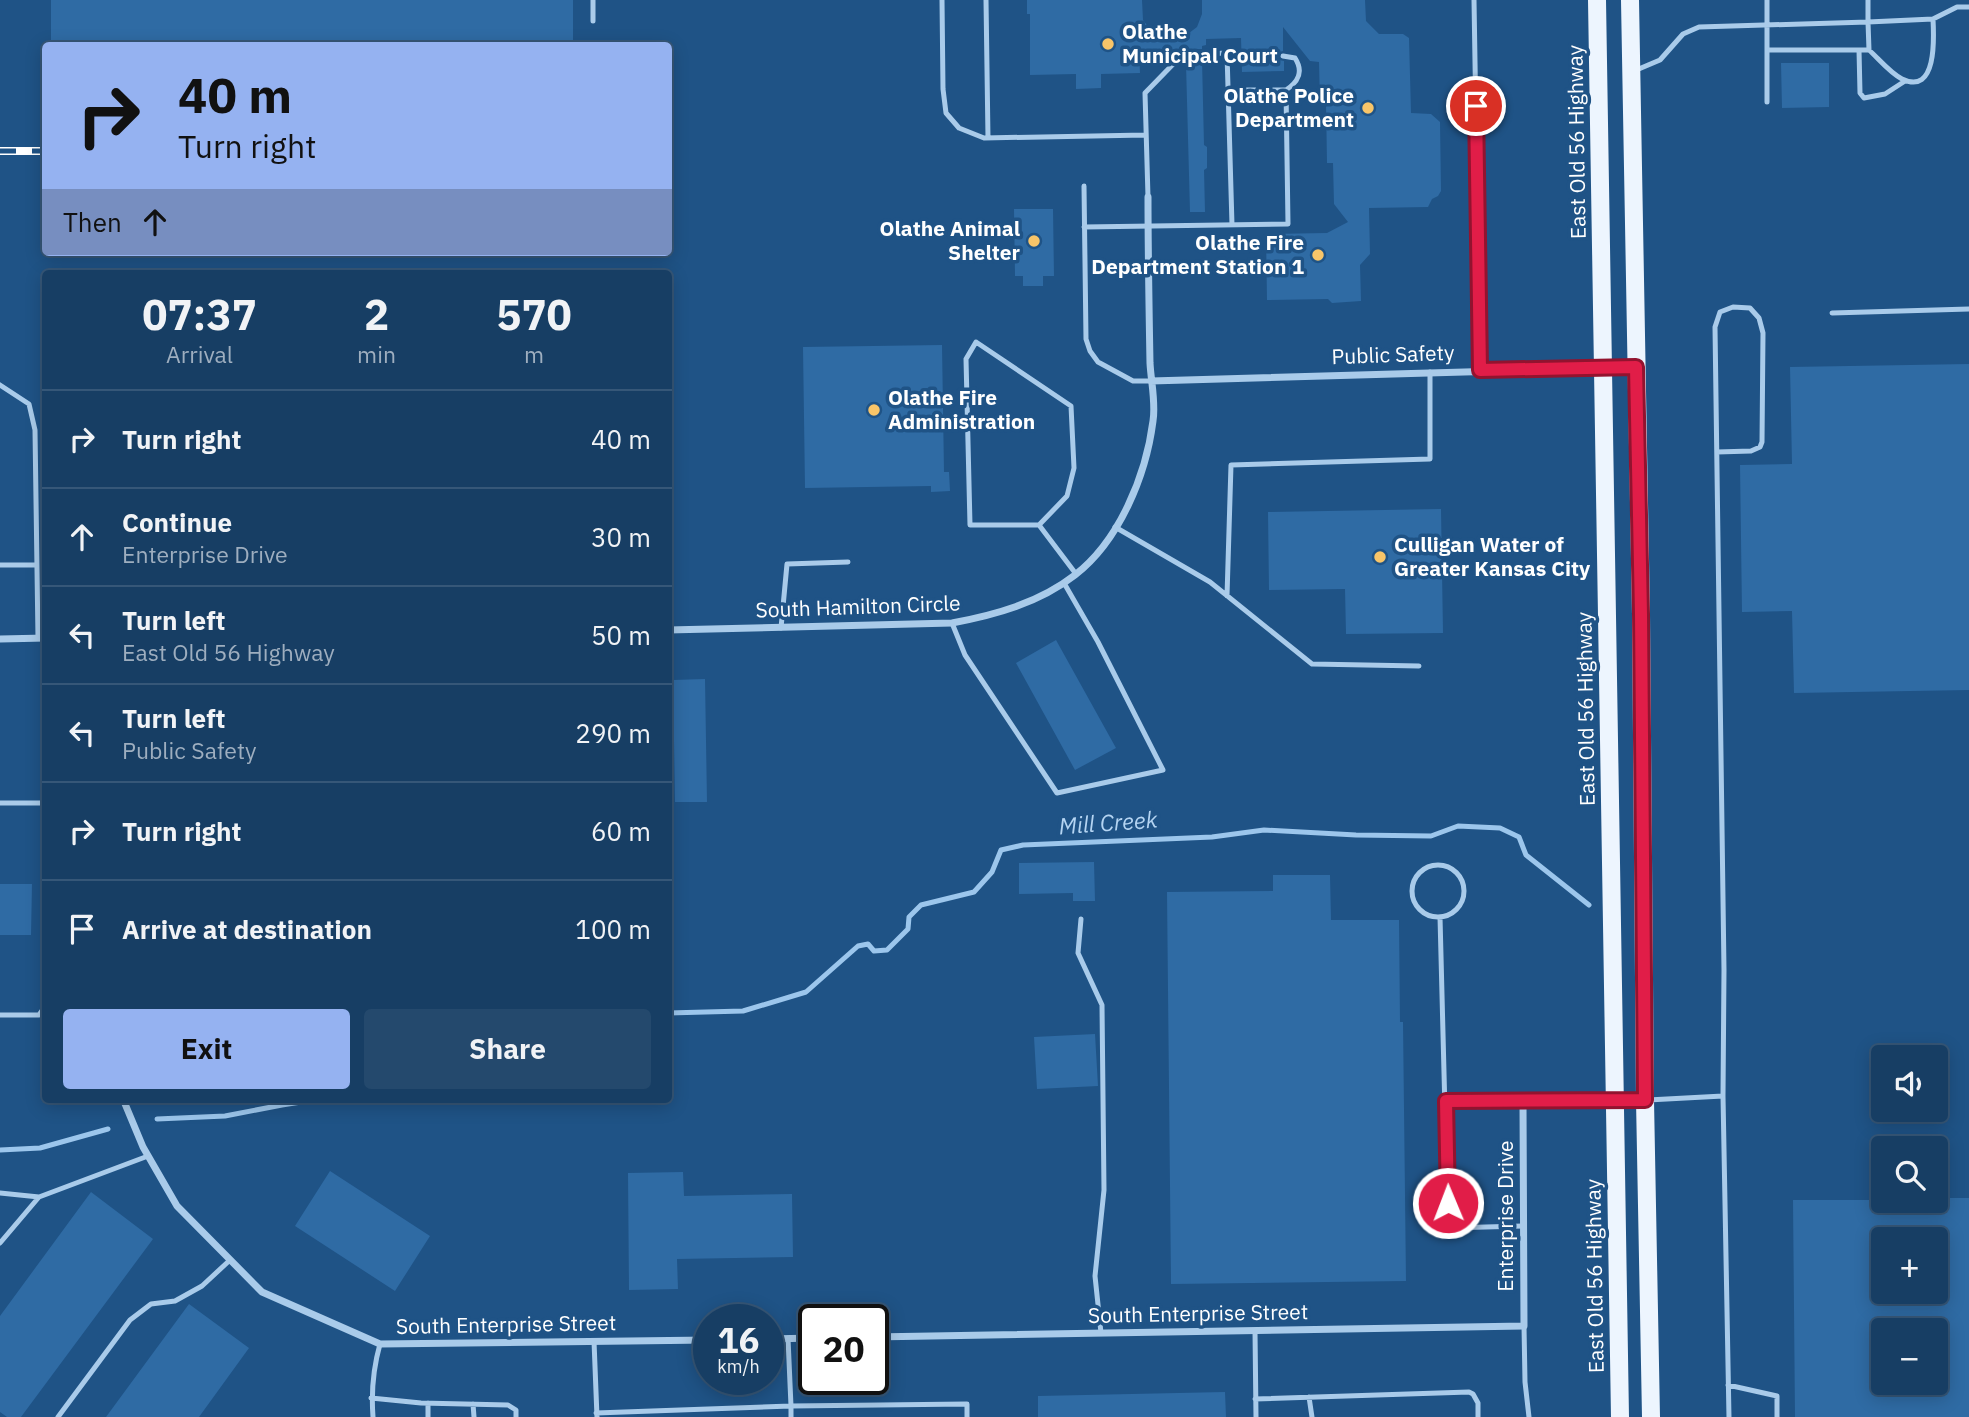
<!DOCTYPE html>
<meta charset="utf-8">
<style>
:root{--surface:#173e64;--page:#24496d;--text:#f1f3f6;--muted:#9eaebf;--line:#365778;--accent:#95b2f1}
body{margin:0;font-family:"IBM Plex Sans",sans-serif;background:var(--page);color:var(--text);height:100vh;display:flex;flex-direction:column;font-size:26px;white-space:nowrap}
*{box-sizing:border-box;margin:0}
p{font-size:23px;color:var(--muted)}
.icon{flex:none;width:38px;height:38px;fill:none;stroke:currentColor;stroke-width:2;stroke-linecap:round;stroke-linejoin:round}
.map{position:relative;flex:1;overflow:hidden}
.details{position:absolute;left:42px;top:270px;width:630px;height:833px;display:flex;flex-direction:column;background:var(--surface);border-radius:7px;box-shadow:0 4px 18px #0003,0 0 0 2px var(--line)}
.details>*{flex:none}
.top-card{position:absolute;left:42px;top:42px;width:630px;height:214px;border-radius:7px;box-shadow:0 4px 18px #0003,0 0 0 2px var(--line);background:#95b2f1;color:#111;overflow:hidden}
.tools{position:absolute;left:1871px;top:1045px;display:grid;gap:14px}
.tools a{display:grid;place-items:center;width:77px;height:77px;border-radius:7px;background:var(--surface);box-shadow:0 4px 18px #0003,0 0 0 2px var(--line);font-size:35px}
.speed{position:absolute;left:693px;top:1304px;display:flex;gap:14px;font-size:35px;font-weight:700;text-align:center}
.speed>*{display:grid;place-content:center;width:91px;height:91px;border-radius:50%;background:var(--surface);box-shadow:0 4px 18px #0003,0 0 0 2px var(--line);line-height:1}
.speed small{font-size:18px;font-weight:400}
.speed .limit{border:4px solid #111;border-radius:10px;background:#fff;color:#111}
.pin{position:absolute;display:grid;place-items:center;width:60px;height:60px;color:#fff;margin:-30px;border:4px solid #fff;border-radius:50%;box-shadow:0 2px 7px #0007}
.me{position:absolute;width:77px;margin:-38px;rotate:359deg;stroke-linejoin:round;filter:drop-shadow(0 0 5px #0008)}
.turn{display:flex;align-items:center;gap:24px;height:147px;padding:0 21px;font-size:32px}
.turn .icon{width:91px;height:91px;stroke-width:2.5}
.turn b{display:block;font-size:49px;line-height:60px}
.then{display:flex;align-items:center;height:66px;padding:0 21px;background:#0003;gap:14px;font-size:26px}
.eta{display:flex;justify-content:space-evenly;align-items:center;height:119px;text-align:center}
.eta b{font-size:42px;font-weight:700;line-height:49px}
.cta{display:flex;gap:14px;margin-top:auto;padding:14px 21px}
.cta a{flex:1;height:80px;border-radius:7px;background:var(--accent);color:#111;font-size:28px;font-weight:700;line-height:80px;text-align:center}
.cta a+a{background:var(--page);color:var(--text)}
ul{padding:0;list-style:none}
li{display:flex;align-items:center;gap:21px;height:98px;padding:0 21px;border-top:2px solid var(--line)}
li div{flex:1}
li b{display:block;font-size:26px}
li em{font-style:normal}
.map>svg:first-child{display:block}
.lines{fill:none;stroke-linecap:round;stroke-linejoin:round}
.stream{stroke:#9cc6ec;stroke-width:5}
.building{fill:#2f6ba4;fill-rule:evenodd}
.lane{stroke:#a9cbea;stroke-width:5}
.street{stroke:#a9cbea;stroke-width:7}
.primary{stroke:#edf5fe;stroke-width:18}
.rail-casing{stroke:#fff;stroke-width:8}
.rail{stroke:#1f5386;stroke-width:5;stroke-dasharray:16;stroke-linecap:butt}
.route-casing{stroke:#92132f;stroke-width:18}
.route{stroke:#e11d48;stroke-width:12}
.poi-dot{fill:#f8c569;stroke:#1f5386;stroke-width:2.5}
.labels{text-anchor:middle;stroke-width:7;stroke-linejoin:round;paint-order:stroke}
.poi-label{font-size:21px;font-weight:bold;fill:#fff;stroke:#1f5386;text-anchor:start}
.street-label{font-size:21px;fill:#fff;stroke:#1f5386}
.water-label{font-size:23px;font-style:italic;fill:#b4d4f2;stroke:#1f5386}
</style>
<div class="map">
<svg width="1969" height="1417" viewBox="0 0 1969 1417">
<rect width="100%" height="100%" fill="#1f5386"/>
<g class="lines">
<!-- stream -->
<path class="stream" d="M668 1013 743 1011 806 992 858 946 868 944 874 951 887 950 908 929 909 917 921 905 974 892 992 872 1001 850 1023 845 1212 837 1264 830 1356 835 1431 836 1458 826 1500 828 1519 837 1526 855 1589 905
M157 1119 225 1116 282 1105 320 1099
M0 1150 40 1148 108 1129"/>
</g>
<!-- building -->
<path class="building" d="M51 0H573V40H537V46H51Z
M1027 0H1142L1143 20 1149 28 1156 35 1171 39 1185 36 1197 27 1202 14V0H1365L1366 21 1379 34H1403L1409 38 1411 113 1431 114 1440 122 1441 191 1438 196 1432 199 1428 207 1369 208 1370 254 1360 265 1361 301 1332 303 1328 299 1267 300 1266 234 1327 233 1348 222 1334 204 1333 163H1327L1326 103H1320L1319 62 1310 61 1283 27V51L1279 52 1278 56 1279 60 1284 61V71L1242 72 1241 38 1206 39V45L1202 46V49L1181 50 1170 60 1139 52 1140 73 1101 74V88L1076 89V74L1030 75V14H1027Z
M1202 59 1204 145 1207 147V168L1204 170 1205 212H1190L1186 64 1181 63 1184 60Z
M1781 63H1829V107L1782 108Z
M1014 209H1053L1054 276H1043V286H1023V276H1015Z
M942 345 944 472H949L950 491 931 492V486L805 488 803 347Z
M1969 364V690L1794 693 1792 611 1742 612 1740 465 1792 464 1790 367Z
M1441 509 1443 633 1346 634 1345 589 1269 590 1268 512Z
M1056 640 1116 748 1075 770 1016 663Z
M705 679 707 802H675L673 680Z
M1094 862 1095 901H1073V893L1019 894V863Z
M1273 875H1330L1331 920H1399L1400 1022H1403L1406 1281 1171 1284 1167 892 1273 891Z
M0 884H32L31 935H0Z
M1095 1034 1098 1086 1037 1089 1034 1037Z
M330 1171 430 1236 395 1291 295 1226Z
M683 1172 684 1196 792 1194 793 1257 677 1259 678 1289 629 1290 628 1173Z
M91 1192 153 1239 21 1417H7L0 1412V1316Z
M1936 1198H1969V1417H1795L1793 1200H1936ZM1883 1239H1936V1292H1883ZM1883 1330H1936V1382H1883Z
M189 1304 249 1348 199 1417H106Z
M1225 1392 1226 1417H1038V1396Z"/>
<g class="lines">
<!-- lane -->
<path class="lane" d="M593 0V21
M942 0 943 89 946 113 959 128 984 138 1145 135
M986 0 988 138
M1474 0 1480 370
M1767 0V102
M1868 0V22L1933 19 1957 7H1969
M1859 50 1860 93 1864 98 1885 94 1905 81
M1869 50C1879 59 1890 73 1902 79 1937 96 1934 38 1933 19
M1634 71 1660 60 1683 34 1699 27 1868 22 1869 50H1768
M1228 90H1286
M1084 186 1086 339 1090 351 1098 362 1133 381H1151
M1148 197 1145 93 1182 55 1227 53 1232 225
M1084 227 1288 224 1286 90C1298 82 1304 72 1295 58L1283 56
M1832 313 1969 309
M0 385 29 404 35 430 38 638
M1039 525H970L966 359 976 342 1071 406 1074 468 1067 496 1039 525 1076 574
M1115 527 1210 582 1312 664 1419 666
M0 565H37
M1227 596 1231 465 1430 459V372
M952 623 965 655 1057 793 1163 770 1098 642 1064 583
M781 628 787 564 848 562
M0 803H44
M46 803H44L46 847
M1412 891a26 26 0 1 1 52 0a26 26 0 1 1-52 0Z
M1440 917 1448 1228 1523 1226
M1081 919 1078 953 1102 1005 1104 1190 1095 1276 1101 1333
M0 1015H39L46 1005
M1723 1096 1729 1417
M1648 1100 1723 1096 1724 970 1715 327 1720 312 1733 307 1750 308 1759 318 1763 333 1762 442 1760 447 1751 451 1717 452
M1446 1101 1524 1100
M0 1193 39 1197
M0 1243 39 1197 148 1156
M1524 1326 1525 1382 1529 1417
M1255 1331 1256 1417
M594 1341 597 1417
M1728 1385 1777 1396V1417
M1309 1397 1312 1417
M371 1398 421 1403 508 1405 516 1410V1417
M1255 1399 1469 1392 1473 1394 1478 1403V1417
M428 1403V1417
M473 1404 474 1417
M596 1413 791 1406 788 1338
M58 1417 130 1320 151 1304 175 1301 202 1286 230 1260
M373 1417C371 1391 373 1369 380 1344
M791 1417V1406L967 1404V1417"/>
<!-- street -->
<path class="street" d="M1151 381 1636 367
M668 630 952 623C995 615 1039 603 1075 575 1119 541 1146 476 1153 421 1156 403 1151 382 1150 363 1149 308 1148 253 1148 197
M0 639 46 638
M123 1099 143 1147 177 1206 262 1292 380 1344 709 1340
M873 1337 1524 1326 1523 1104 1524 1100H1644
M768 1339 814 1338"/>
<!-- primary -->
<path class="primary" d="M1597 0 1620 1417
M1630 0 1641 614 1645 1100 1651 1417"/>
<!-- rail casing -->
<g class="rail-casing">
<path id="rail" d="M0 151H46"/>
</g>
<!-- rail -->
<use href="#rail" class="rail"/>
</g>
<g class="lines">
<!-- route casing -->
<g class="route-casing">
<path id="route" d="M1448 1203 1446 1101 1645 1100 1641 614 1636 367 1480 370 1476 106"/>
</g>
<!-- route -->
<use href="#route" class="route"/>
</g>
<!-- markers -->
<g class="poi-dot">
<circle cx="1108" cy="44" r="7"/>
<circle cx="1368" cy="108" r="7"/>
<circle cx="1034" cy="241" r="7"/>
<circle cx="1318" cy="255" r="7"/>
<circle cx="874" cy="410" r="7"/>
<circle cx="1380" cy="557" r="7"/>
</g>
<g class="labels">
<!-- poi labels -->
<g class="poi-label">
<text x="1122" y="39">Olathe<tspan x="1122" dy="24">Municipal Court</tspan></text>
<text x="1354" y="103" text-anchor="end">Olathe Police<tspan x="1354" dy="24">Department</tspan></text>
<text x="1020" y="236" text-anchor="end">Olathe Animal<tspan x="1020" dy="24">Shelter</tspan></text>
<text x="1304" y="250" text-anchor="end">Olathe Fire<tspan x="1304" dy="24">Department Station 1</tspan></text>
<text x="888" y="405">Olathe Fire<tspan x="888" dy="24">Administration</tspan></text>
<text x="1394" y="552">Culligan Water of<tspan x="1394" dy="24">Greater Kansas City</tspan></text>
</g>
<!-- street labels -->
<g class="street-label">
<text transform="translate(1577 142) rotate(-91)" y="7">East Old 56 Highway</text>
<text transform="translate(1393 355) rotate(-2)" y="7">Public Safety</text>
<text transform="translate(858 607) rotate(-2)" y="7">South Hamilton Circle</text>
<text transform="translate(1586 709) rotate(-91)" y="7">East Old 56 Highway</text>
<text transform="translate(1506 1216) rotate(-90)" y="7">Enterprise Drive</text>
<text transform="translate(1595 1276) rotate(-91)" y="7">East Old 56 Highway</text>
<text transform="translate(1198 1314) rotate(-1)" y="7">South Enterprise Street</text>
<text transform="translate(506 1325) rotate(-1)" y="7">South Enterprise Street</text>
</g>
<!-- water labels -->
<g class="water-label">
<text transform="translate(1108 823) rotate(-4)" y="8">Mill Creek</text>
</g>
</g>
</svg>
<div class="tools">
<a><svg class="icon" aria-label="sound" viewBox="0 0 24 24"><path d="M4 9h4l5-4v14l-5-4H4zM17 9q2 3 0 6"/></svg></a>
<a><svg class="icon" aria-label="search" viewBox="0 0 24 24"><circle cx="10" cy="10" r="6"/><path d="M15 15l6 6"/></svg></a>
<a>+</a>
<a>−</a>
</div>
<div class="speed"><div>16<small>km/h</small></div><div class="limit">20</div></div>
<div class="pin" style="left:1476px;top:106px;background:#d93025"><svg class="icon" aria-label="arrive" viewBox="0 0 24 24"><path d="M6 21V4h12l-3 4 3 4H6"/></svg></div>
<svg class="me" style="left:1448px;top:1203px" viewBox="-20 -20 40 40"><circle r="17" fill="#e11d48" stroke="#fff" stroke-width="3"/><path d="M0-11L8 9 0 5-8 9z" fill="#fff"/></svg>
<div class="top-card">
<div class="turn"><svg class="icon" aria-label="right" viewBox="0 0 24 24"><path d="M7 20v-9h11M14 6l5 5-5 5"/></svg><div><b>40 m</b>Turn right</div></div>
<div class="then">Then<svg class="icon" aria-label="ahead" viewBox="0 0 24 24"><path d="M12 20V5M6 11l6-6 6 6"/></svg></div>
</div>
<section class="details">
<div class="eta">
<div><b>07:37</b><p>Arrival</p></div>
<div><b>2</b><p>min</p></div>
<div><b>570</b><p>m</p></div>
</div>
<ul>
<li><svg class="icon" aria-label="right" viewBox="0 0 24 24"><path d="M7 20v-9h11M14 6l5 5-5 5"/></svg><div><b>Turn right</b></div><em>40 m</em></li>
<li><svg class="icon" aria-label="ahead" viewBox="0 0 24 24"><path d="M12 20V5M6 11l6-6 6 6"/></svg><div><b>Continue</b><p>Enterprise Drive</p></div><em>30 m</em></li>
<li><svg class="icon" aria-label="left" viewBox="0 0 24 24"><path d="M17 20v-9H6M10 6l-5 5 5 5"/></svg><div><b>Turn left</b><p>East Old 56 Highway</p></div><em>50 m</em></li>
<li><svg class="icon" aria-label="left" viewBox="0 0 24 24"><path d="M17 20v-9H6M10 6l-5 5 5 5"/></svg><div><b>Turn left</b><p>Public Safety</p></div><em>290 m</em></li>
<li><svg class="icon" aria-label="right" viewBox="0 0 24 24"><path d="M7 20v-9h11M14 6l5 5-5 5"/></svg><div><b>Turn right</b></div><em>60 m</em></li>
<li><svg class="icon" aria-label="arrive" viewBox="0 0 24 24"><path d="M6 21V4h12l-3 4 3 4H6"/></svg><div><b>Arrive at destination</b></div><em>100 m</em></li>
</ul>
<div class="cta"><a>Exit</a><a>Share</a></div>
</section>
</div>
